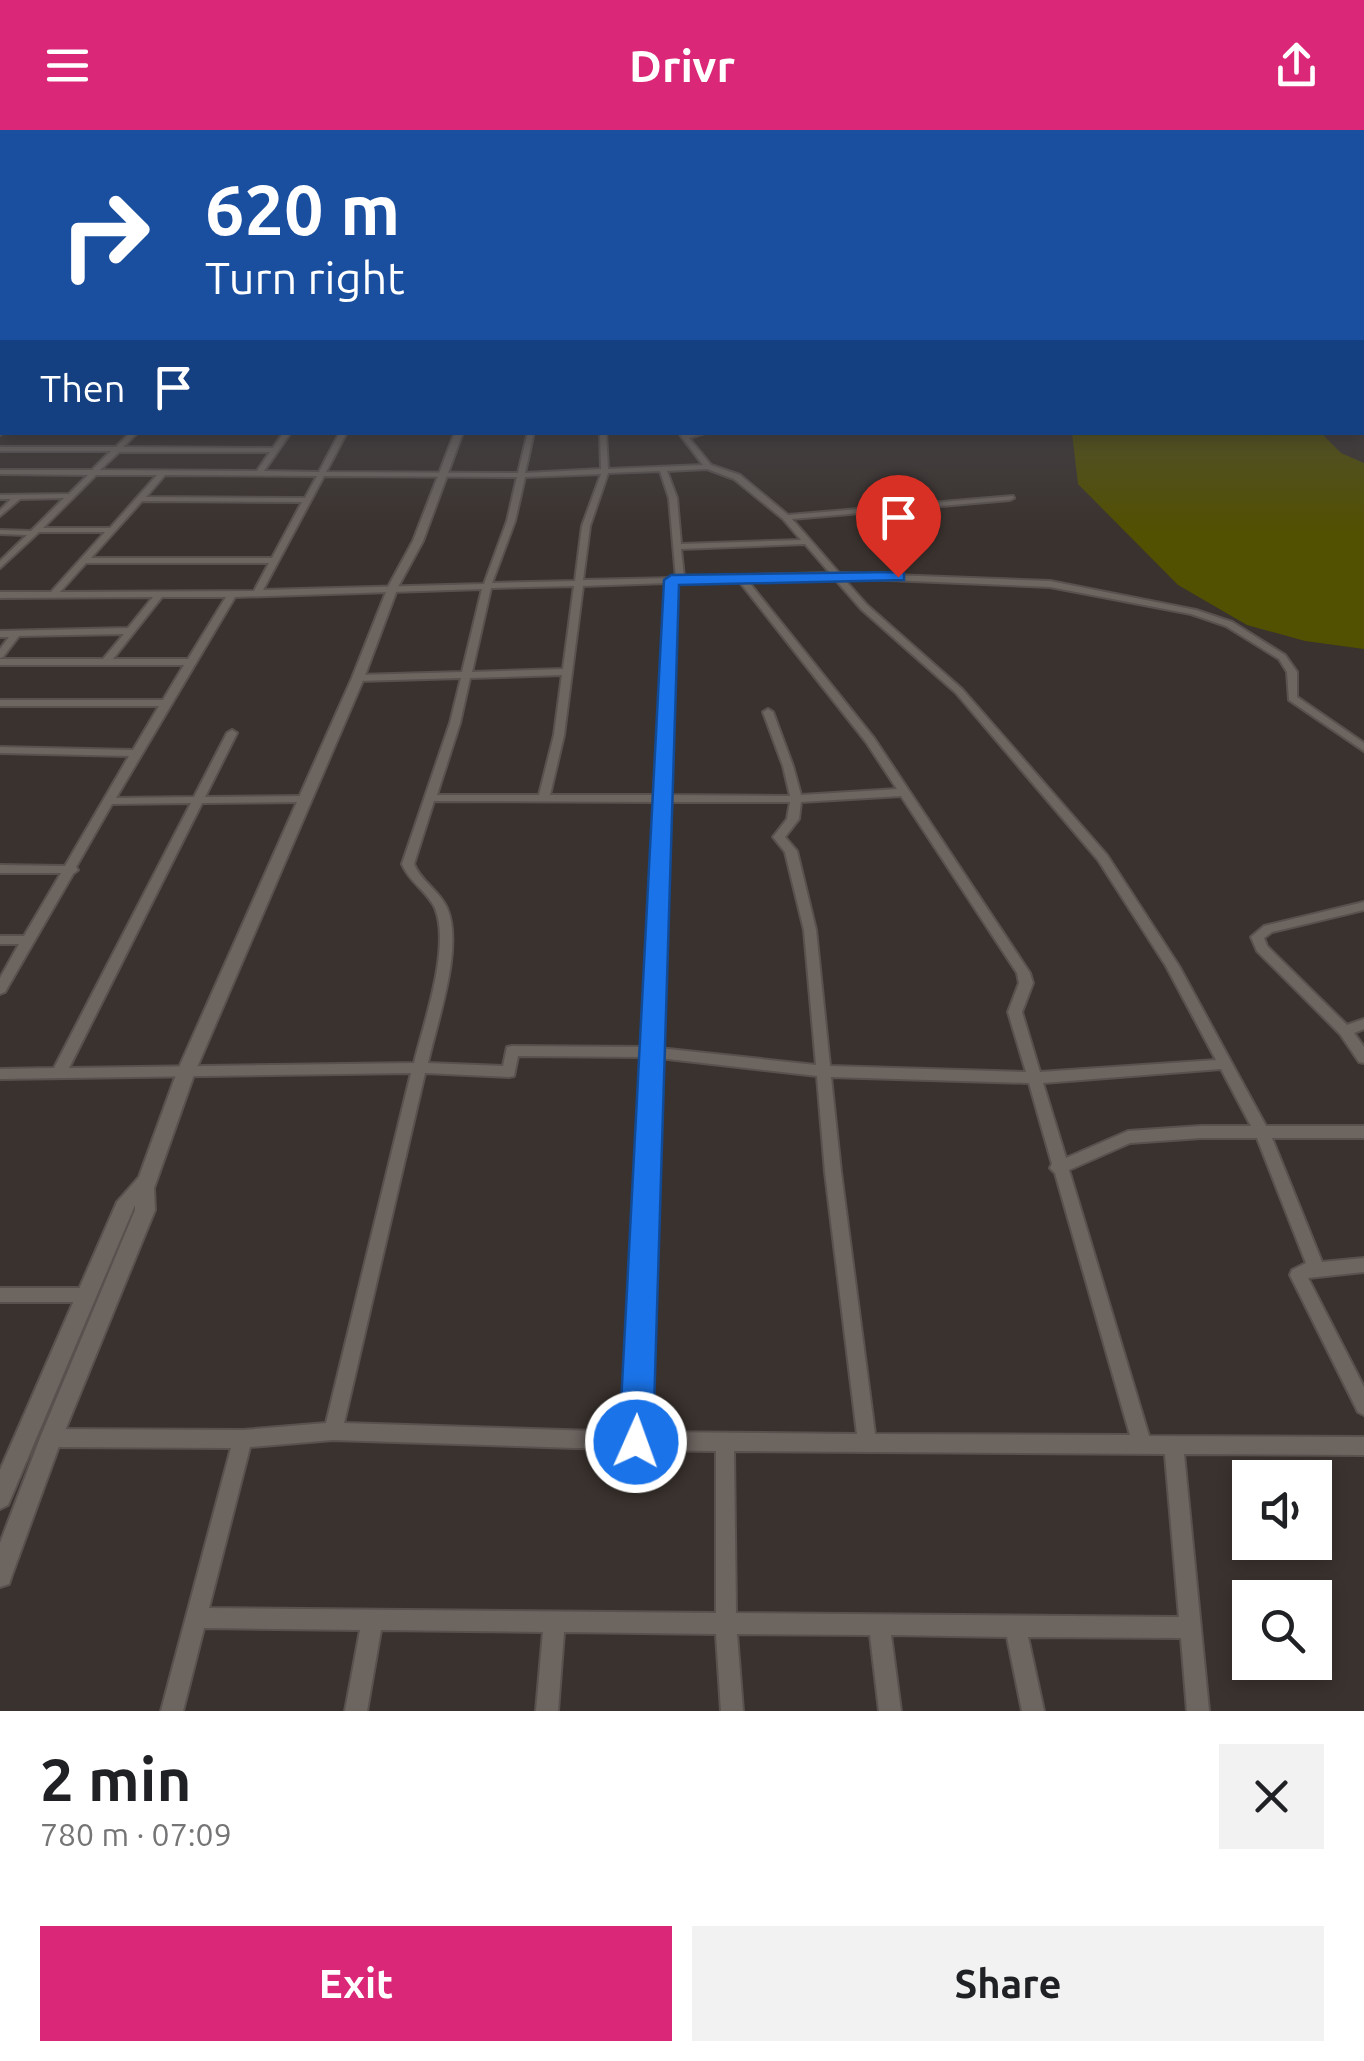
<!DOCTYPE html>
<meta charset="utf-8">
<style>
:root{--surface:#fff;--page:#f2f2f2;--text:#202124;--muted:#757577;--accent:#db2777}
body{margin:0;font-family:Ubuntu,sans-serif;background:var(--page);color:var(--text);height:100vh;display:flex;flex-direction:column;font-size:38px;white-space:nowrap}
*{box-sizing:border-box;margin:0}
p{font-size:32px;color:var(--muted)}
.icon{flex:none;width:55px;height:55px;fill:none;stroke:currentColor;stroke-width:2;stroke-linecap:round;stroke-linejoin:round}
.map{position:relative;height:1581px;overflow:hidden}
.panel{display:flex;flex-direction:column;background:var(--surface);flex:1}
.panel>*{flex:none}
.banner{position:absolute;left:0px;top:0px;width:1365px;height:305px;box-shadow:0 5px 15px #0003;background:#1a4fa0;color:#fff;overflow:hidden}
.tools{position:absolute;left:1232px;top:1330px;display:grid;gap:20px}
.tools a{display:grid;place-items:center;width:100px;height:100px;border-radius:0px;background:var(--surface);box-shadow:0 5px 15px #0003;font-size:50px}
.pin{position:absolute;display:grid;place-items:center;width:85px;height:85px;color:#fff;margin:-102px -42px;border-radius:50% 50% 50% 0;rotate:-45deg;box-shadow:0 0 10px #0007}
.pin .icon{rotate:45deg}
.me{position:absolute;width:110px;margin:-55px;rotate:2deg;stroke-linejoin:round;filter:drop-shadow(0 0 8px #0008)}
.turn{display:flex;align-items:center;gap:35px;height:210px;padding:0 40px;font-size:45px}
.turn .icon{width:130px;height:130px;stroke-width:2.5}
.turn b{display:block;font-size:70px;line-height:85px}
.then{display:flex;align-items:center;height:95px;padding:0 40px;background:#0003;gap:20px;font-size:38px}
.round{display:grid;place-items:center;flex:none;width:105px;height:105px;border-radius:0px;background:var(--page)}
.head{display:flex;align-items:center;justify-content:space-between;height:170px;padding:0 40px}
h1{font-size:60px;font-weight:700;line-height:75px}
.primary-button{display:flex;gap:20px;margin-top:auto;padding:20px 40px}
.primary-button a{flex:1;height:115px;border-radius:0px;background:var(--accent);color:#fff;font-size:40px;font-weight:700;line-height:115px;text-align:center}
.primary-button a+a{background:var(--page);color:var(--text)}
header{display:flex;justify-content:space-between;align-items:center;height:130px;padding:0 40px;background:var(--accent);color:#fff;font-size:45px;font-weight:700}
.map>svg:first-child{display:block}
.green{fill:#525001}
.lines{fill:none;stroke-linecap:round;stroke-linejoin:round}
.minor-casing{stroke:#58514e;stroke-width:4}
.tertiary-casing{stroke:#58514e;stroke-width:4}
.minor{fill:#6d6560;fill-rule:evenodd}
.tertiary{fill:#6d6560;fill-rule:evenodd}
.route{fill:#1a73e8;stroke:#114b97;stroke-width:2.5}
</style>
<header><svg class="icon" aria-label="menu" viewBox="0 0 24 24"><path d="M4 6h16M4 12h16M4 18h16"/></svg>Drivr<svg class="icon" aria-label="share" viewBox="0 0 24 24"><path d="M12 15V3M7 8l5-5 5 5M5 13v7h14v-7"/></svg></header>
<div class="map">
<svg width="1364" height="1581" viewBox="0 0 1364 1581">
<rect width="100%" height="100%" fill="#3a322e"/>
<!-- green -->
<path class="green" d="M1072 303H1321L1341 323 1364 333V519L1305 511 1247 495 1178 455 1078 354Z"/>
<g class="lines">
<!-- minor casing -->
<g class="minor-casing">
<path id="minor" d="M2 206V211L0 212V207Z
M0 227H2V231H0Z
M0 248H2V252H0Z
M1362 260 1364 261V265H1362Z
M0 299H2V302H4L0 305Z
M131 302H138L123 317 273 318 284 302H291L264 341 319 342 340 302H347L326 342 518 343 528 302H534L525 343 601 339 600 302H606L608 339 703 335 678 302H685L686 305 708 302 689 308 711 335 740 345 788 385 1013 366 1014 368 1010 370 792 389 839 443 1050 451 1196 480 1232 492 1285 525 1297 542V567L1364 613V621L1289 570 1287 542 1279 529 1226 496 1191 484 1050 457 843 448 867 475 962 559 1107 725 1179 836 1266 996H1364V1008H1272L1322 1132 1364 1128V1142L1308 1148 1364 1257V1285L1358 1282 1290 1145 1292 1140 1306 1133 1257 1008H1201L1130 1013 1069 1040 1149 1306 1364 1307V1325L1184 1324 1209 1581H1187L1181 1508 1028 1507 1044 1581H1022L1007 1507 891 1505 901 1581H879L870 1505 737 1504 743 1581H721L716 1504 564 1502 558 1581H536L543 1502 381 1500 367 1581H345L360 1500 204 1498 183 1581H161L231 1318 51 1317 44 1314 42 1308 44 1302 51 1299 243 1300 326 1293 411 943 0 949V939L54 938 191 673 112 674 76 737 78 740 73 744 5 862 0 864V848L19 814H0V806H24L61 743H0V735L65 736 129 626 0 623V617L133 620 159 576H0V570H163L184 535H0V529H103L124 504 19 506 3 527 0 528V519L9 507H0V501L128 498 153 467 0 468V462H51L105 402H39L0 438V431L27 405 0 404V400L31 401 64 368 20 369 0 386V380L11 369H0V365L69 364 88 345 0 344V340H92L111 321H0V317H116ZM119 322H270L257 341 100 340ZM707 339 734 349 783 389 801 410 681 414 677 368 667 341ZM660 341 669 368 676 448 583 450 590 396 608 343ZM601 344 582 396 575 451 492 453 515 391 525 347ZM96 345H157L110 398H43ZM165 345 317 346 305 368 146 367ZM324 346 517 347 507 391 484 454 263 460ZM142 371 302 372 272 428H91ZM805 414 830 443 684 447 681 419ZM86 433H269L254 461 60 462ZM834 448 861 479 956 563 1098 730 1166 836 1216 930 1040 942 1022 882 1033 853 1030 843 874 608 747 450ZM739 451 866 612 897 659 801 665 793 636 773 582 768 579 763 582 783 636 790 666 668 665 675 453ZM667 453 657 665H550L564 605 583 456ZM574 456 563 539 472 542 491 458ZM482 459 462 542 358 545 353 548 358 551 461 548 450 593 402 734C409 752 427 761 435 778 451 817 424 892 414 933L69 938 202 673 305 672 311 669 305 666 205 667 237 603 232 600 227 603 194 667 116 668 235 467ZM162 467H226L188 529H113ZM562 545 554 605 539 665H437L460 593 470 548ZM901 666 1017 843 1019 853 1008 882 1026 942 830 936 816 800 797 721 785 707 799 689 801 672ZM434 671 656 672 645 917 512 916 507 917 503 936 428 933C437 891 464 817 447 778 439 760 421 752 414 734ZM668 672H790L787 689 773 707 785 722 804 800 816 935 659 918ZM518 926 645 927 627 1302 344 1293 425 943 509 947 514 946ZM659 928 817 946 825 1042 857 1304 646 1302ZM1221 939 1251 996H1201L1128 1001 1066 1028 1043 953ZM831 947 1029 953 1052 1034 1050 1038 1055 1043 1130 1305 875 1304 841 1042ZM333 1310 636 1320 716 1321V1483L209 1478 250 1317ZM734 1321 1165 1324 1179 1487 736 1483Z
M1364 772V780L1272 802 1264 808 1267 816 1347 895 1364 889V899L1354 903 1364 917V933L1359 932 1340 904 1257 821 1251 807 1264 796Z
M0 1158H85L91 1160 93 1165 91 1170 85 1172H0Z"/>
</g>
<!-- tertiary casing -->
<g class="tertiary-casing">
<path id="tertiary" d="M455 302H463L423 411 398 457 364 548 195 942 154 1058 155 1080 62 1308 12 1445 9 1454 0 1457V1413L40 1308 135 1080V1075L8 1375 0 1379V1340L117 1072 139 1047 177 942 352 548 388 457 413 411Z"/>
</g>
<!-- minor -->
<use href="#minor" class="minor"/>
<!-- tertiary -->
<use href="#tertiary" class="tertiary"/>
</g>
<!-- sky -->
<linearGradient id="sky" x2="0" y2="1"><stop stop-color="#201c19"/><stop offset="0.45" stop-color="#4f4f57"/><stop offset="1" stop-color="#4f4f57" stop-opacity="0"/></linearGradient>
<rect width="1364" height="402" fill="url(#sky)"/>
<!-- route -->
<path class="route" d="M898 442 904 443V450L679 455 653 1312 648 1323 636 1328 624 1323 619 1312 664 450 671 445Z"/>
</svg>
<div class="tools">
<a><svg class="icon" aria-label="sound" viewBox="0 0 24 24"><path d="M4 9h4l5-4v14l-5-4H4zM17 9q2 3 0 6"/></svg></a>
<a><svg class="icon" aria-label="search" viewBox="0 0 24 24"><circle cx="10" cy="10" r="6"/><path d="M15 15l6 6"/></svg></a>
</div>
<div class="pin" style="left:898px;top:447px;background:#d93025"><svg class="icon" aria-label="arrive" viewBox="0 0 24 24"><path d="M6 21V4h12l-3 4 3 4H6"/></svg></div>
<svg class="me" style="left:636px;top:1312px" viewBox="-20 -20 40 40"><circle r="17" fill="#1a73e8" stroke="#fff" stroke-width="3"/><path d="M0-11L8 9 0 5-8 9z" fill="#fff"/></svg>
<div class="banner">
<div class="turn"><svg class="icon" aria-label="right" viewBox="0 0 24 24"><path d="M7 20v-9h11M14 6l5 5-5 5"/></svg><div><b>620 m</b>Turn right</div></div>
<div class="then">Then<svg class="icon" aria-label="arrive" viewBox="0 0 24 24"><path d="M6 21V4h12l-3 4 3 4H6"/></svg></div>
</div>
</div>
<section class="panel">
<div class="head"><div><h1>2 min</h1><p>780 m · 07:09</p></div><a class="round"><svg class="icon" aria-label="close" viewBox="0 0 24 24"><path d="M6 6l12 12M18 6L6 18"/></svg></a></div>
<div class="primary-button"><a>Exit</a><a>Share</a></div>
</section>
